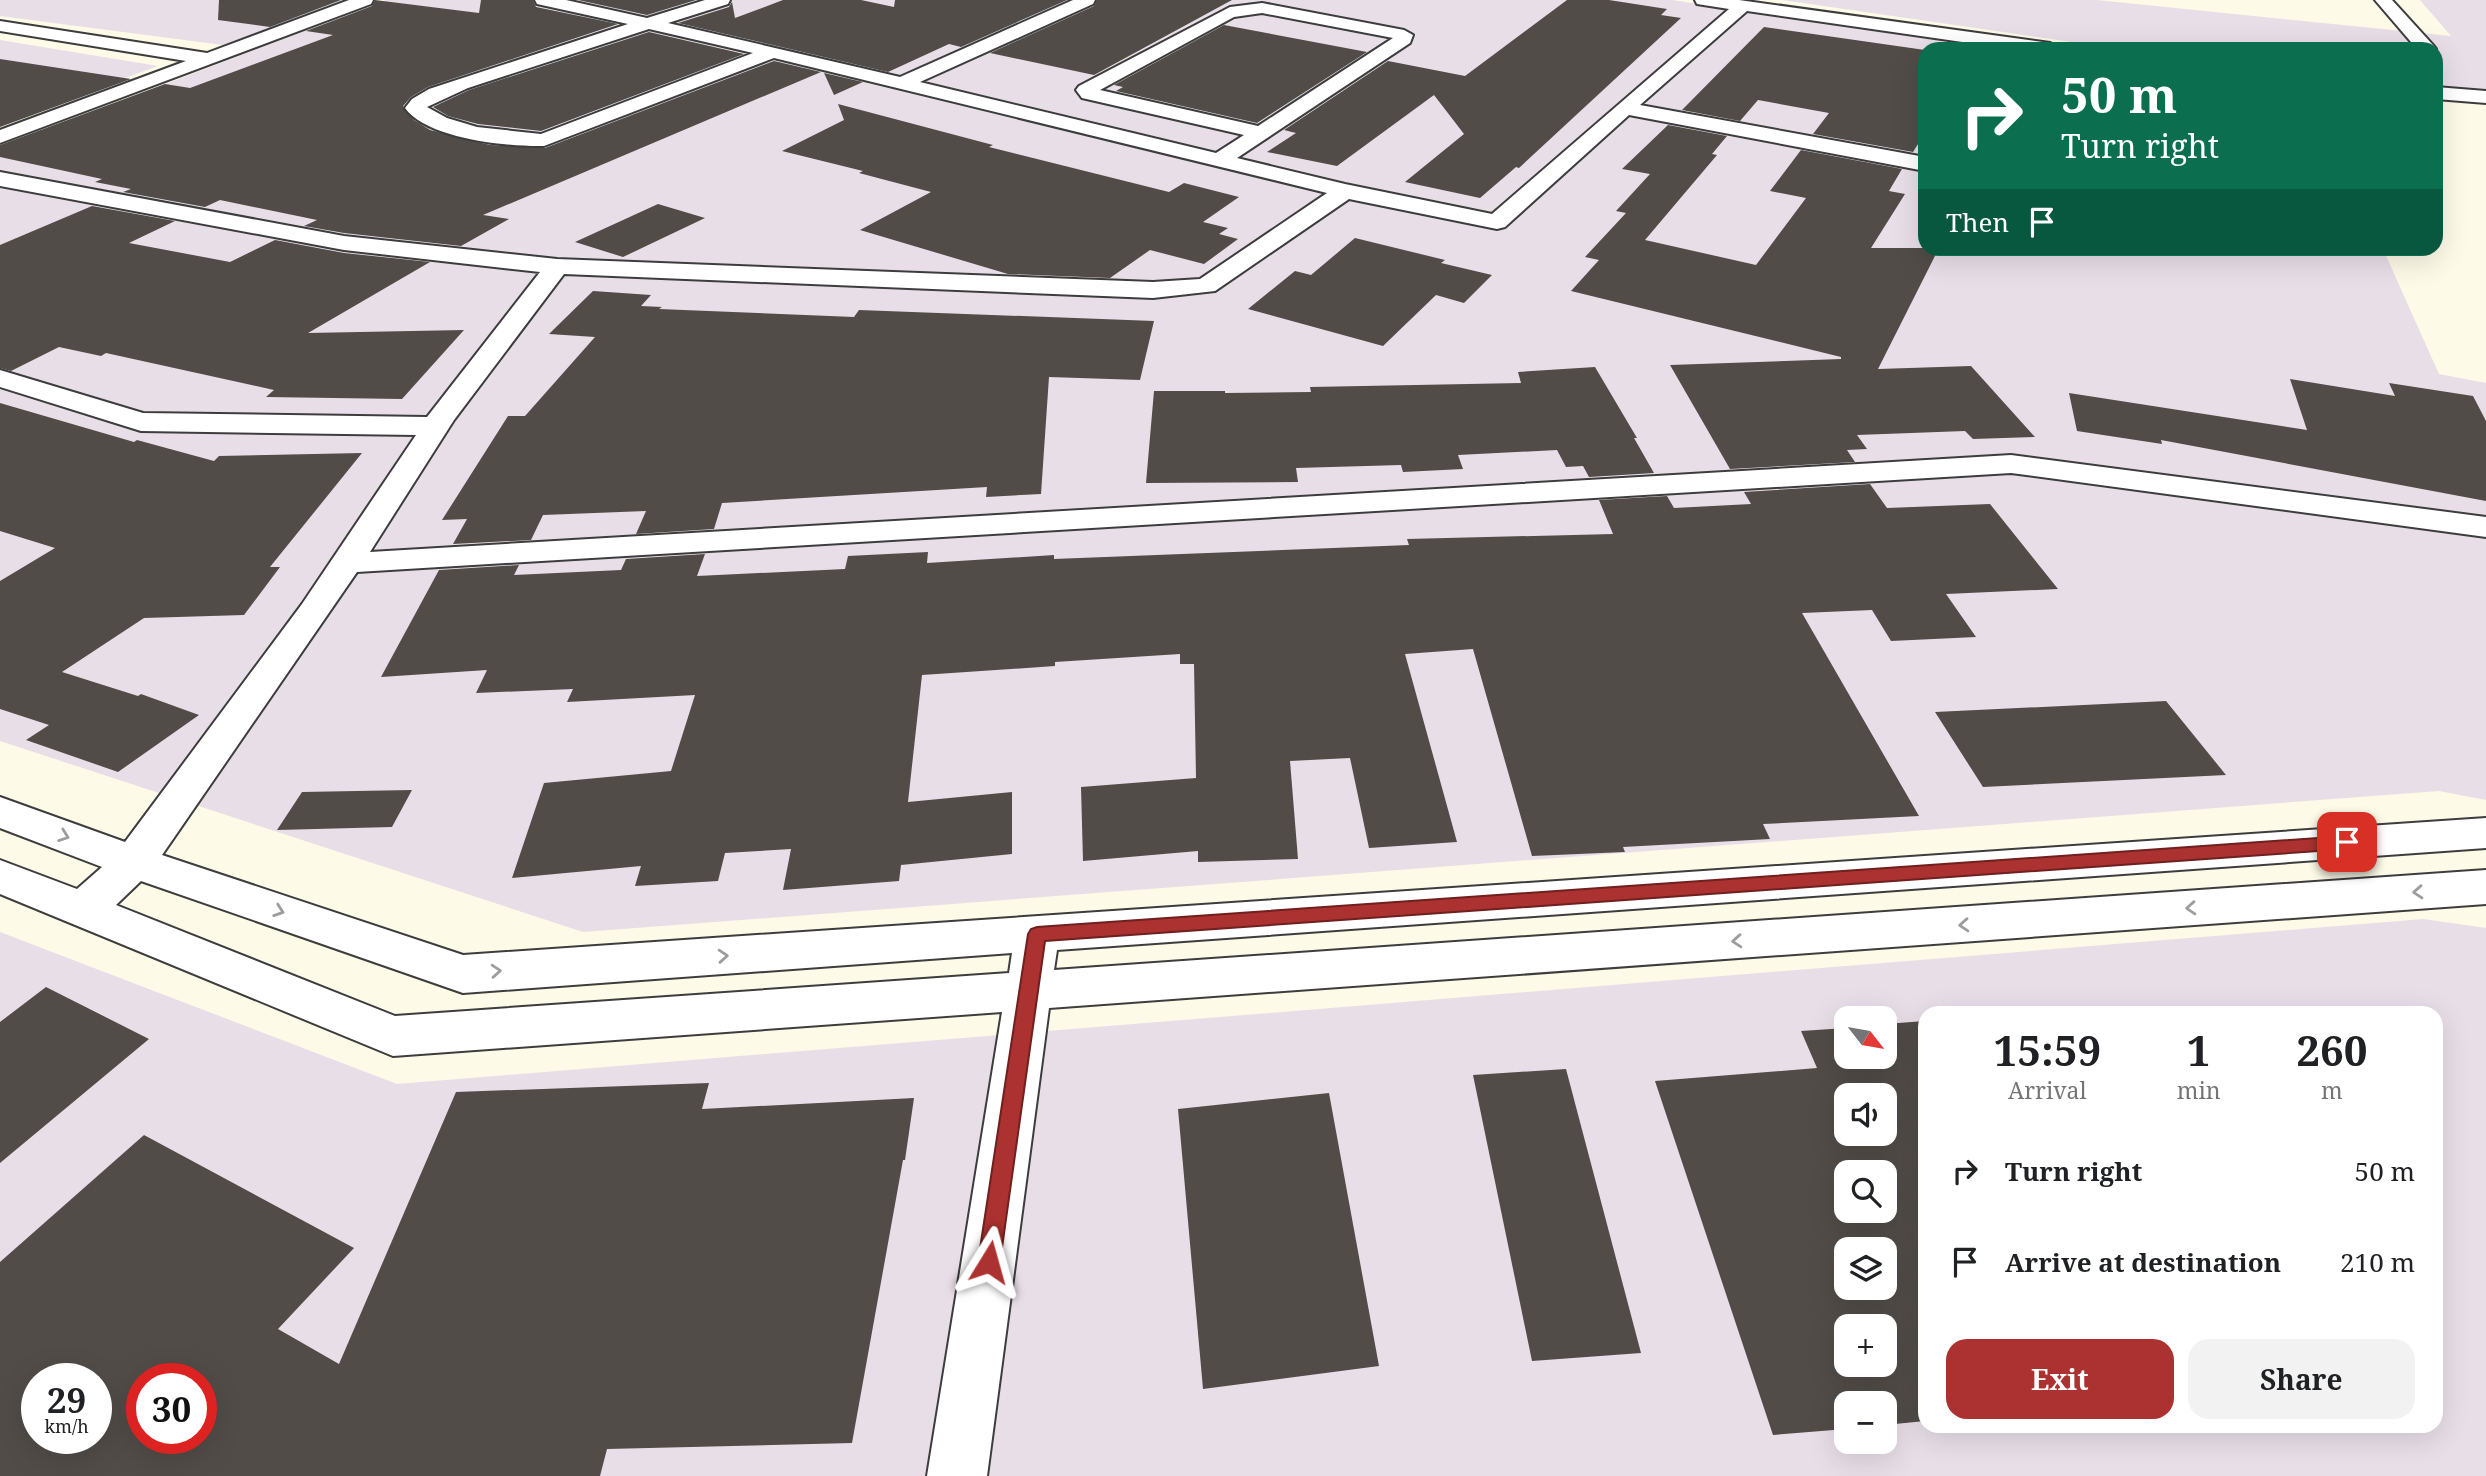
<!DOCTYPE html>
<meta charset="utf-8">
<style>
:root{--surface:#fff;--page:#f2f2f2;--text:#202124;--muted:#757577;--accent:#ab3230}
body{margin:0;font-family:"Noto Serif",serif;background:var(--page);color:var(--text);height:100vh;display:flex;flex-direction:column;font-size:26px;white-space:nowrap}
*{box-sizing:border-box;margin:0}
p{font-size:23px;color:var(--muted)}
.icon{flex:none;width:38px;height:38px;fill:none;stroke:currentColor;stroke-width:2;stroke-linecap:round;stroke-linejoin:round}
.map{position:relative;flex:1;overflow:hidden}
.drawer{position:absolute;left:1918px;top:1006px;width:525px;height:427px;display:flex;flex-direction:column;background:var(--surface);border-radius:21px;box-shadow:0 7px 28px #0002}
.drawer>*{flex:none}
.top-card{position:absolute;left:1918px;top:42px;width:525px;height:214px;border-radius:21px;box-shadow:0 7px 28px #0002;background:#0b6e4f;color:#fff;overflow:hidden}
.needle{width:46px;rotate:121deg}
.fabs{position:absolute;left:1834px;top:1006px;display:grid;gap:14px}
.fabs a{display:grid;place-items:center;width:63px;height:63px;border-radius:14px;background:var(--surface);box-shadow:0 7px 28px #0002;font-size:35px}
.speed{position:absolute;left:21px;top:1363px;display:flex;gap:14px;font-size:35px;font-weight:700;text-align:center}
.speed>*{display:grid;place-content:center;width:91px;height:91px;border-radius:50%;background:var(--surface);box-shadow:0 7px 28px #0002;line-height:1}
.speed small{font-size:18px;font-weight:400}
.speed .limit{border:10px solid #d22;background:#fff;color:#111}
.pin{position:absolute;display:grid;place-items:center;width:60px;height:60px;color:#fff;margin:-30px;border-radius:14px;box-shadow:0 4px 10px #0006}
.me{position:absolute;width:77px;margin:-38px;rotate:8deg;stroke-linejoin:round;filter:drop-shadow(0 0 5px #0008)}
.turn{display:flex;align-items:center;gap:24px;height:147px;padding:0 28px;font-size:32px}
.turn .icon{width:91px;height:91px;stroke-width:2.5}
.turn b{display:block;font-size:49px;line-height:60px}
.then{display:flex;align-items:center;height:66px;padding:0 28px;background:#0003;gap:14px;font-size:26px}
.eta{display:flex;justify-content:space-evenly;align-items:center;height:119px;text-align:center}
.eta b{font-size:42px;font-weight:700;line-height:49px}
.primary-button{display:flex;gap:14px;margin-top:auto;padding:14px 28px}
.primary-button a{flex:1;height:80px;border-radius:21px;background:var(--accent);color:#fff;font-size:28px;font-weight:700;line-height:80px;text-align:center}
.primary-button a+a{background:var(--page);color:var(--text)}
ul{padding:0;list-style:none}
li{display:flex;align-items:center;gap:21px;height:91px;padding:0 28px}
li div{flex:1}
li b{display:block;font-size:26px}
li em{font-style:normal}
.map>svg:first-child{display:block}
.industrial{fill:#e8dee8;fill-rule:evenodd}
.building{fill:#514c47;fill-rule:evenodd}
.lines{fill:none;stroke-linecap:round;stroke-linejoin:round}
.minor-casing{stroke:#3d3d3d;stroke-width:4}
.minor{fill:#fff;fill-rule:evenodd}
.oneway{stroke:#9d9d9d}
.route{fill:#ab3230;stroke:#6f201f;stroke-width:2}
</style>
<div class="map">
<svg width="2486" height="1476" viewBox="0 0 2486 1476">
<rect width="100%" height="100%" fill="#fdfae8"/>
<!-- industrial -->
<path class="industrial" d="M0 0H344L223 45 0 16Z
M386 0H1672L1996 49H1925V248L2383 249 2439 374 2486 383V800L2439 791 583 932 0 741V147Z
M1782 0H2097L2451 36 2420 0H2486V91L2436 86V49H2120Z
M0 40 158 66 0 124Z
M2423 919 2486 928V1476H0V932L397 1084ZM1925 1013H2436V1426H1925ZM1846 1018H1885V1057H1846ZM1846 1096H1885V1134H1846ZM1846 1172H1885V1211H1846ZM1846 1250H1885V1288H1846ZM1846 1326H1885V1365H1846ZM37 1379H96V1438H37ZM142 1379H201V1438H142ZM1846 1404H1885V1442H1846Z"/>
<!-- building -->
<path class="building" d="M219 0H341L270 27 218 20Z
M375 0 479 13 481 0H533L536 7 618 24 428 87 411 97 403 106 414 120 430 130 490 145 545 148 774 61 821 72 483 215 509 219 461 246 344 233 304 226 317 220 220 200 205 207 123 192 131 189 95 182 102 179 0 157V145L165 84 190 88 333 35 306 31 372 6Z
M578 0H696L647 15Z
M783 0H861L894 7 895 0H1067L961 47 949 44 888 72 678 23 729 7 732 2 735 18Z
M1097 0H1232L1094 75 990 53 1094 6Z
M1567 0H1609L1667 9 1661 15 1681 18 1519 168 1516 167 1480 198 1405 182 1464 134 1434 95 1337 166 1267 152 1296 133 1284 130 1388 61 1465 76Z
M1224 25 1367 52 1257 123 1116 91 1123 87 1114 85Z
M1764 27 1925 50V133L1913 152 1813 134 1829 113 1758 100 1740 121 1682 110Z
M649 32 744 54 541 131 478 124 448 116 433 107 469 90Z
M0 59 131 79 0 127Z
M824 73 863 82 834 95Z
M838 104 993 145 989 147 1169 192 1184 183 1239 197 1203 222 1228 228 1219 234 1238 239 1204 264 1150 250 1110 278 1008 274 860 230 931 192 859 173 863 171 782 151 844 120Z
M1668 125 1727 136 1712 154 1717 155 1645 240 1756 265 1806 198 1770 191 1801 150 1902 169 1889 191 1905 194 1871 248H1939L1878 369 1971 366 2035 437 1973 439 1965 431 1857 435 1867 449 1847 450 1855 462 1730 469 1670 365 1841 359V357L1571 291 1599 260 1585 257 1626 213 1616 211 1650 174 1622 169Z
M658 204 705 218 623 257 575 242Z
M92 206 175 221 129 243 230 262 275 240 344 253 430 262 308 333 464 330 402 399 266 397 274 390 106 353 101 356 59 347 11 371 0 368V245Z
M1355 238 1445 260 1441 263 1492 275 1464 303 1436 295 1383 346 1248 309 1295 271 1311 275Z
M593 291 651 295 641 306 662 307 659 309 854 317 859 310 1154 321 1140 380 1049 377 1041 494 986 497 987 487 722 503 714 529 636 534 646 511 543 515 531 540 453 544 467 519 442 520 508 416H525L595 337 549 334Z
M1595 367 1637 438H1634L1654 473 1589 477 1583 466 1566 467 1557 450 1458 455 1463 469 1403 472 1401 465 1296 468 1298 482 1146 483 1154 391H1225V393L1311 392 1310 387 1521 383 1518 372Z
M2290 379 2395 396 2389 383 2473 396 2486 421V501L2161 440 2162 444 2077 431 2069 393 2307 430Z
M0 403 134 442 137 440 214 461 219 456 362 453 270 567H280L244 615 144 618 62 672 138 696 141 694 199 715 118 772 26 740 49 725 0 709V581L55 548 0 531Z
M1870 484 1887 508 1990 504 2058 589 1946 594 1976 637 1891 641 1872 610 1802 613 1919 816 1763 824 1770 839 1623 847 1625 852 1532 856 1473 649 1405 654 1457 842 1369 848 1350 758 1290 761 1298 859 1198 862V851L1083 861 1081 787 1196 778 1194 664H1180V654L1055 662V666L922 675 908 802 1012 792V854L901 865 899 881 783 890 791 849 725 853 718 881 635 886 641 866 512 878 544 783 671 771 695 695 567 702 573 689 476 693 487 670 381 677 439 570 519 565 514 575 621 570 626 559 705 554 697 576 845 569 848 556 928 552 927 563 1054 555V559L1409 545 1407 539 1613 534 1599 500 1667 496 1674 508 1751 504 1744 492Z
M2166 701 2226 775 1983 787 1935 712Z
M412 790 392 827 277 830 302 792Z
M46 987 149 1039 0 1163V1022Z
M1925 1021V1421L1885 1425V1404H1846V1429L1773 1435 1655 1081 1817 1068 1801 1031 1846 1028V1057H1885V1024ZM1846 1096H1885V1134H1846ZM1846 1172H1885V1211H1846ZM1846 1250H1885V1288H1846ZM1846 1326H1885V1365H1846Z
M1566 1069 1641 1353 1532 1361 1473 1075Z
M709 1083 702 1109 914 1098 905 1160H903L852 1443 607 1449 600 1476H0V1262L144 1135 354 1248 278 1329 339 1364 456 1092ZM37 1379H96V1438H37ZM142 1379H201V1438H142Z
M1329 1093 1379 1366 1203 1389 1178 1109Z"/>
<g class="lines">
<!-- minor casing -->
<g class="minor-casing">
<path id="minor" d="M349 0H373L371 4 0 143V130L186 61 0 31V21L207 53Z
M535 0H566L647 18 705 0H730L728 4 668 23 900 77 1073 0H1095L1093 4 920 82 1216 153 1244 135 1082 98 1076 90 1079 86 1230 7 1262 3 1404 30 1413 35 1410 43 1237 158 1345 184 1492 214 1729 9 1697 4 1695 0H1739L2050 43 2059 49H2011L1747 11 1640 105 1925 157V171L1629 115 1505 227 1497 229 1349 199 1215 291 1153 298 564 274 454 420 370 552 2011 455 2486 517V537L2011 473 357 572 162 855 463 955 2486 818V848L1057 950 1054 970 2486 870V904L1049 1008 987 1476H927L1002 1012 393 1056 0 894V860L77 889 102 867 0 828V797L125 842 302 604 416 435 141 431 0 387V370L143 413 427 417 540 272 344 250 0 186V172L344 236 557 259 1153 282 1200 279 1327 193 774 58 544 146C509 147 427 139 405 108L412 99 429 89 628 24 537 4ZM1262 13 1393 38 1258 126 1100 90 1234 17ZM649 29 753 53 541 134 477 127 447 118 427 107 468 88ZM141 881 463 993 1012 953 1009 973 395 1016 116 905Z
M2375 0H2392L2433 45 2436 49H2417Z
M2436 87 2486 91V103L2436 99Z"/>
</g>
<!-- minor -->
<use href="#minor" class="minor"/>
</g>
<!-- one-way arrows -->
<defs><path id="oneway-chevron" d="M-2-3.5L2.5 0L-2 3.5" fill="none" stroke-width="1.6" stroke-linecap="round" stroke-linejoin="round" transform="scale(1.75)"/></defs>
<g class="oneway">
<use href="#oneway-chevron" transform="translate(64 836) rotate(20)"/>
<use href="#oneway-chevron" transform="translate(2418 892) rotate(176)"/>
<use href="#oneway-chevron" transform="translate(2191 908) rotate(176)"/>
<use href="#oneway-chevron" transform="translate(279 911) rotate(19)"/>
<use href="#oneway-chevron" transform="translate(1964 925) rotate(176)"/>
<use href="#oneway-chevron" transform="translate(1737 941) rotate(176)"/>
<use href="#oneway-chevron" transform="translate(723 956) rotate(-4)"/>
<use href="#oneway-chevron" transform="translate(496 971) rotate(-4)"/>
</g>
<!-- route -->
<path class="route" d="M2347 836 2353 838 2355 842 2353 847 2347 849 1045 941 1000 1262 997 1270 989 1273 981 1270 978 1262 1028 934 1031 929 1037 927Z"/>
</svg>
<div class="fabs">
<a><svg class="needle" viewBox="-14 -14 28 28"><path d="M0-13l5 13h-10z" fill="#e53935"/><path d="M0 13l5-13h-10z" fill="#757577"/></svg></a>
<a><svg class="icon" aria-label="sound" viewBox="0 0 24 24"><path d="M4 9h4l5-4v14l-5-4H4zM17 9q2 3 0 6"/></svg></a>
<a><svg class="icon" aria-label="search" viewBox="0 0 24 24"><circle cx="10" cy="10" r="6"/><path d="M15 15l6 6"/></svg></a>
<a><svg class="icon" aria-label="layers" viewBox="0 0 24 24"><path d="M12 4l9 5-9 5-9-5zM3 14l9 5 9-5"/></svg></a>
<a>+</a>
<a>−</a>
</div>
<div class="speed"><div>29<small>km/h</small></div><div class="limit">30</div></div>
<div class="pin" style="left:2347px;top:842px;background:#d93025"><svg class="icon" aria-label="arrive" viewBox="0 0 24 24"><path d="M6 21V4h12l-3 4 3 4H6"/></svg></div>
<svg class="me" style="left:989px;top:1262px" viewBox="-20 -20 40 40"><path d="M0-17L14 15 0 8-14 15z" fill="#ab3230" stroke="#fff" stroke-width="4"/></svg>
<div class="top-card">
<div class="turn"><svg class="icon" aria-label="right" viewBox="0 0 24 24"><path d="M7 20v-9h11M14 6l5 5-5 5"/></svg><div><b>50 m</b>Turn right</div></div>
<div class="then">Then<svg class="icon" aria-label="arrive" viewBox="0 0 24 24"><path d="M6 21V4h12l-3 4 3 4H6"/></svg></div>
</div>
<section class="drawer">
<div class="eta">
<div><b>15:59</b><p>Arrival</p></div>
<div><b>1</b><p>min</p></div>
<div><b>260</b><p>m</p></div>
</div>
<ul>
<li><svg class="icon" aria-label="right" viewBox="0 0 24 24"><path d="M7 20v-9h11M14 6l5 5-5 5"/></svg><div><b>Turn right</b></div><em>50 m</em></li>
<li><svg class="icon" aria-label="arrive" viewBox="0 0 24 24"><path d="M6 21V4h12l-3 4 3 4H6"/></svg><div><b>Arrive at destination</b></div><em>210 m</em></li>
</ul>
<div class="primary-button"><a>Exit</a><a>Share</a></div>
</section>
</div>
